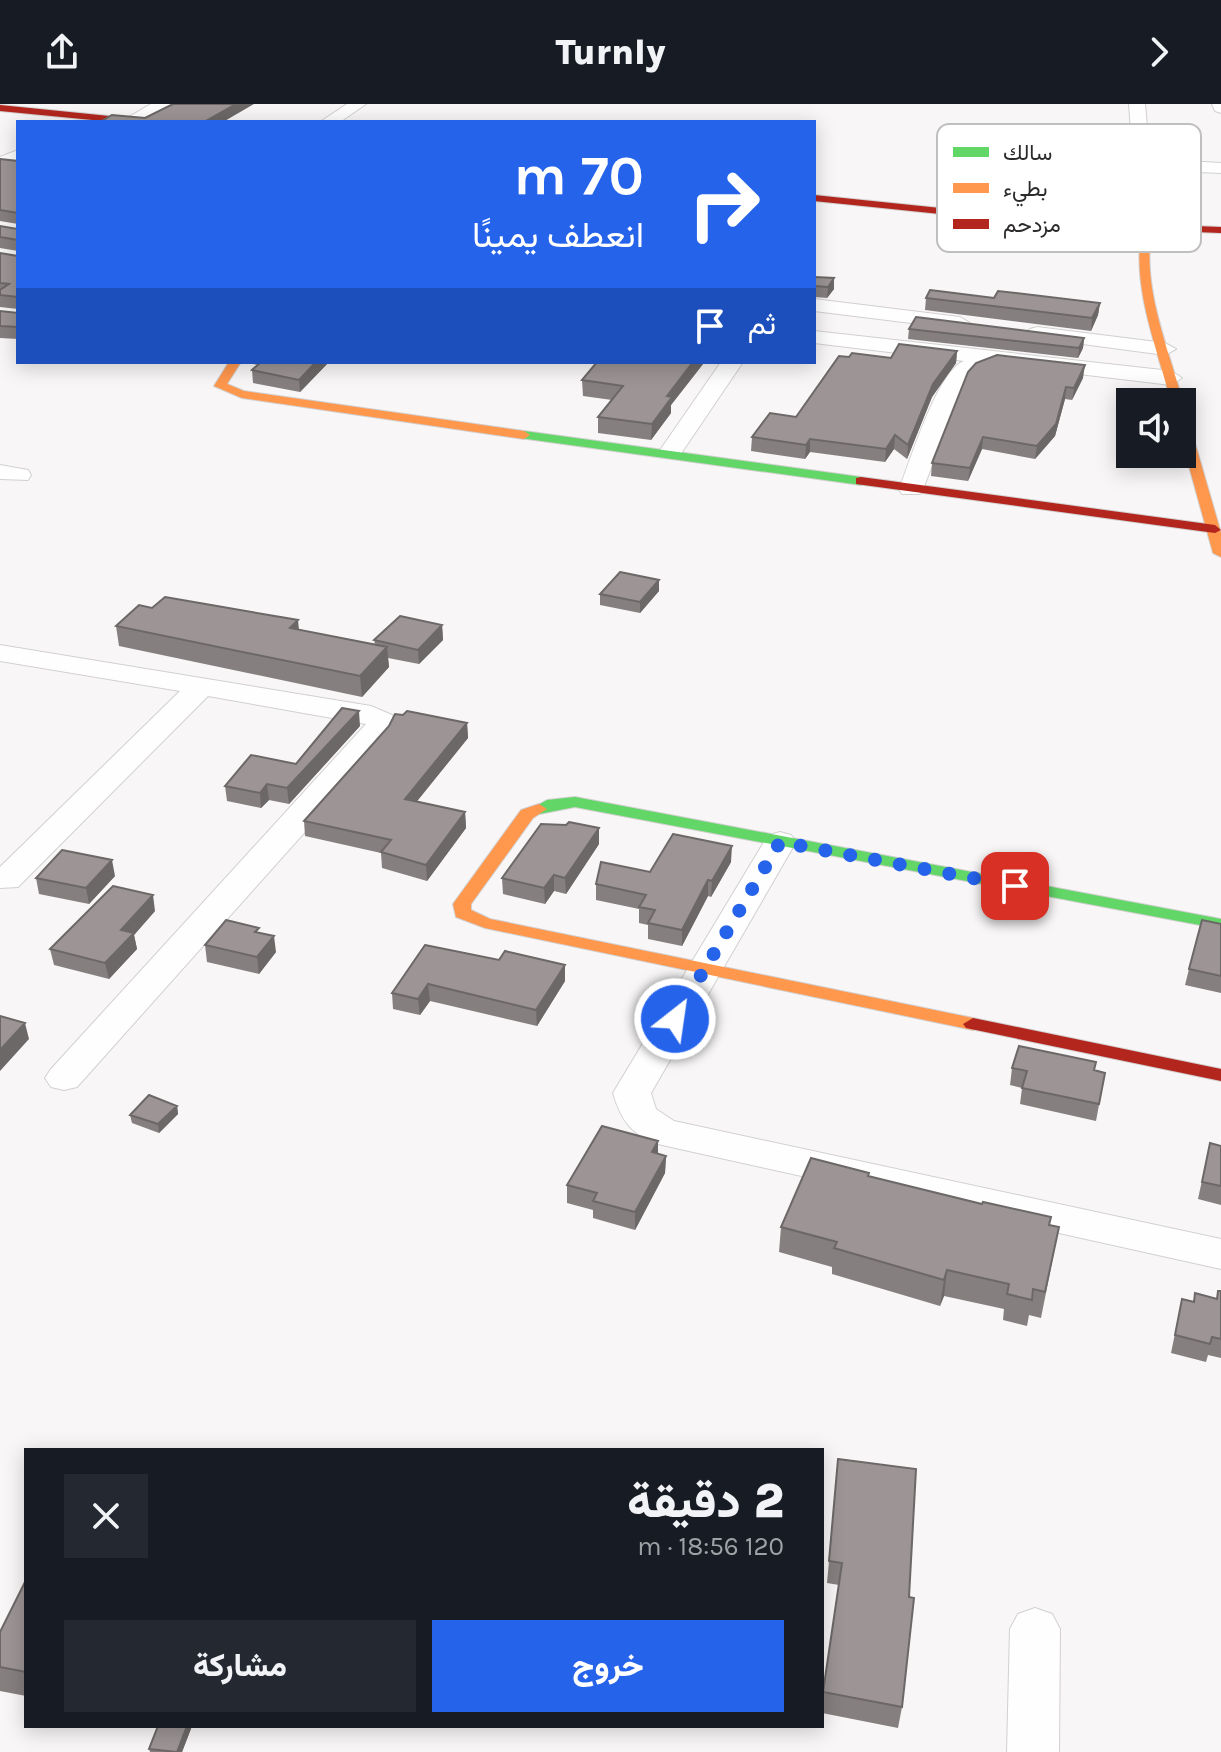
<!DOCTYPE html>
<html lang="ar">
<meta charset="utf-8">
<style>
:root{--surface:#171b24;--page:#242831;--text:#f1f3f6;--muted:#9ea1a6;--accent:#2563eb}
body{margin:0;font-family:Karla,Vazirmatn,sans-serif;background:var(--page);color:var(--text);direction:rtl;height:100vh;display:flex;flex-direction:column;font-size:30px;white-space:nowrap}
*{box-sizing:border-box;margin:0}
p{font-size:26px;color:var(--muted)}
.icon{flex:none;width:44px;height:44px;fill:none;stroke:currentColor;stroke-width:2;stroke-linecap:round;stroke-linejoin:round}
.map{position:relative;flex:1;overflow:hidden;direction:ltr}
.side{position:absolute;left:24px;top:1344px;width:800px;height:280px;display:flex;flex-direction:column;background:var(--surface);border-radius:0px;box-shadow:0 4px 20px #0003;direction:rtl}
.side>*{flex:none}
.top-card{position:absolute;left:16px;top:16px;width:800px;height:244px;border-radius:0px;box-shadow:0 4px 20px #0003;direction:rtl;background:#2563eb;color:#fff;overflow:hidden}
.fabs{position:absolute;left:1116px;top:284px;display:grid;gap:16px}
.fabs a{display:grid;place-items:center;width:80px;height:80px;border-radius:0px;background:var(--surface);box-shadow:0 4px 20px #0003;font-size:40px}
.pin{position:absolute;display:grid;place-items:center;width:68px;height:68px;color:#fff;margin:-34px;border-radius:16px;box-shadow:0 4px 12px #0006}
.me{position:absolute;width:88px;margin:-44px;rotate:30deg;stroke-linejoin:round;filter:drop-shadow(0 0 6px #0008)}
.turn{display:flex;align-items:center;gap:28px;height:168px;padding:0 40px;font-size:36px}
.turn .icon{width:104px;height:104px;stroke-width:2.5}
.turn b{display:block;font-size:56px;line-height:68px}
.then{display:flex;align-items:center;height:76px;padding:0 40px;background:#0003;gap:16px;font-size:30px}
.round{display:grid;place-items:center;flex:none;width:84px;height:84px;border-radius:0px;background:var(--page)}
.summary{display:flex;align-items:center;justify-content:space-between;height:136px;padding:0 40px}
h1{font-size:48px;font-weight:800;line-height:60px}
.action{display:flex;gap:16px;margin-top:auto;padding:16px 40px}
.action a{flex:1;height:92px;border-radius:0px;background:var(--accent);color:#fff;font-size:32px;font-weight:800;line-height:92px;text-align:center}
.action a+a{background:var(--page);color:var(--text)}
header{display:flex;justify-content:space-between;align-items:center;height:104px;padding:0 40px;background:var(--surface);font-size:36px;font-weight:800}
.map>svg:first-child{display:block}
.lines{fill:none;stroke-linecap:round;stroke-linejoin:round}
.street-casing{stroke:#d2d0d0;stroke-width:2}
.fast-casing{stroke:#d2d0d0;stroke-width:2}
.slow-casing{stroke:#d2d0d0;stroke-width:2}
.jam-casing{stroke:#d2d0d0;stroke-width:2}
.street{fill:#fefefe;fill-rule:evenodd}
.fast{fill:#63d668;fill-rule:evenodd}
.slow{fill:#ff974d;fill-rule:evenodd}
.jam{fill:#b3261e;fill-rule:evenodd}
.wall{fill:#867f80}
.shaded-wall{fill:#6d6868}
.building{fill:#9c9495;stroke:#6d6868;stroke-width:2}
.route{stroke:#2563eb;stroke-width:14;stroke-dasharray:0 25.2}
.key{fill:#fff;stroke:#c0bfbf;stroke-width:2}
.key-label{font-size:22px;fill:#2c2a2b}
</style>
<header><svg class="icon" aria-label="forward" viewBox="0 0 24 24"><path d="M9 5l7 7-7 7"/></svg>Turnly<svg class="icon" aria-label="share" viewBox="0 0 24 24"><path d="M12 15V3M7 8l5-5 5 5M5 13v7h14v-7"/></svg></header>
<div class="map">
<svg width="1221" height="1648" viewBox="0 0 1221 1648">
<rect width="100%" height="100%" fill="#f8f6f6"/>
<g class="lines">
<!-- street casing -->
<g class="street-casing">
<path id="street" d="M151 0H171L141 18 122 17Z
M347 0H366L340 18H320Z
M1129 0H1145L1150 55 1221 59V69L1151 66 1156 125 1147 131 1138 125Z
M1212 0H1221V9L1215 7Z
M18 46V58L0 65V53Z
M814 195 960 213 970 219 960 225 814 207Z
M1037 223 1165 239 1176 245 1165 251 1030 233 1026 229 1030 225Z
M814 227 1171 267 1182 274 1171 281 995 260 973 269 964 279 923 385 920 390H902L899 385C911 356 937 267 964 257L814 239Z
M721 258H743L678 354H662L658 349Z
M0 361 28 366 31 371 28 376 0 375Z
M0 541 371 602 392 611 397 617 388 635 77 983 64 986 51 983 45 974 51 965 366 620 208 592 18 783 0 784V763L180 587 0 557Z
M780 728 791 731 796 738 651 989 656 1005 674 1017 1221 1135V1165L662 1041C633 1033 621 1017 613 989L764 738 769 731Z
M1035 1504 1052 1510 1060 1525 1059 1648H1007L1010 1525 1018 1510Z"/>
</g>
<!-- fast casing -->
<g class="fast-casing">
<path id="fast" d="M524 327 861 373 867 377 861 381 520 334V328Z
M575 693 1221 815V825L575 703 539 710 531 705 547 696Z"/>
</g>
<!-- slow casing -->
<g class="slow-casing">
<path id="slow" d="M1147 122 1152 125C1141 182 1168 243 1183 298L1182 299 1171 298C1157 243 1131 182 1142 125Z
M229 258H241L227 280 244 287 524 327 530 331 524 335 242 294 214 282Z
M1182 311 1188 315 1221 429V453L1213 449 1182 337Z
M539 700 547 705 533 714 471 800V806L490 815 973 914 983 920 973 926 485 824 456 813 453 800 521 706Z"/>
</g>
<!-- jam casing -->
<g class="jam-casing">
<path id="jam" d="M0 1 139 15 143 18H113L0 7Z
M814 91 1067 117 1221 123V129L1067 123 814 97Z
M861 373 1215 421 1221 426 1215 429 856 380V374Z
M973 914 1221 965V977L966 924 963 920Z"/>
</g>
<!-- street -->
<use href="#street" class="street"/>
<!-- fast -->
<use href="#fast" class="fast"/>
<!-- slow -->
<use href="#slow" class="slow"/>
<!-- jam -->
<use href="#jam" class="jam"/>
</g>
<!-- wall -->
<path class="wall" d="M0 55 18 57V120L0 117Z
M0 122 18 125V147L0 144Z
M0 149 18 152V149V235L0 234V207L18 209V205L0 203Z
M814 173 834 174V185L827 194 814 193Z
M926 194H994L1100 199 1098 211 1091 227 925 206Z
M909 225 1084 234 1083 244 1078 254 908 235Z
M957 247 956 259 932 293 907 355 894 345 885 358 810 348 805 355 751 347 752 333 796 313 849 253 891 254Z
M253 258H328V259L300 288 253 279 252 266 258 261 253 260Z
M703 260 671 301V309L651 336 598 329V313L612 296 583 292 582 276Z
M1083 274 1072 296 1065 295 1055 332 1035 355 982 345 968 377 931 372 932 359Z
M659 487 640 509 600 501V490Z
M442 521 443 536 419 560 388 554 389 563 362 593 119 542 116 522 299 526 375 540 374 536Z
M467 619 468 634 417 697 465 708 466 724 427 777 382 764 381 749 305 732 304 717Z
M360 622 289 700 269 696 261 704 227 697 225 682 296 660Z
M599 740 566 790 554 787 545 800 503 790 502 774Z
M731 758 711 793 708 792 682 842 648 835V821L639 819V805L596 796V780L650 768Z
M115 772 89 800 39 790 36 774Z
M155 807 134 831 137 845 109 875 54 861 50 845Z
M1221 820V889L1185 881 1189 865Z
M260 829 276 848 259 870 207 858 205 841Z
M425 841 565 877 537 922 430 897 420 911 393 905 392 889Z
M1096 958 1094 966 1105 969 1096 1017 1020 1000 1022 984 1010 981 1012 964Z
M177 1002 178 1010 159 1029 132 1019 130 1011Z
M1210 1039 1221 1042V1101L1198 1095Z
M658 1050 666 1052 665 1069 635 1126 593 1114V1106L567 1099V1081Z
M869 1069V1072L1059 1123 1041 1214 1029 1211 1027 1222 1003 1216 1004 1205 944 1192 940 1202 832 1170V1163L779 1148 781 1123Z
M1221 1187V1254L1208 1251 1206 1258 1171 1249 1182 1195 1193 1198 1216 1194Z
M838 1355 902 1603 898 1624 822 1609 823 1588 839 1481 827 1479Z
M26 1476V1592L0 1587V1563Z
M158 1622H192L182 1648H150L149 1645Z"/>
<!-- shaded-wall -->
<path class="shaded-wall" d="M236 0H254L223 18H204Z
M834 174V185L827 194 828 183Z
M1100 199 1098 211 1091 227 1092 214Z
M1084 234 1083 244 1078 254 1079 244Z
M957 247 956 259 932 293 907 355 908 341 933 280Z
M316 258H328V259L300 288 299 276Z
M693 258H703V260L671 301V309L651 336 652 320 667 292Z
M1085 261 1083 274 1072 296 1074 284Z
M1066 283 1065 295 1055 332 1035 355 1037 342Z
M895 331 894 345 885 358 886 345Z
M983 333 982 345 968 377 970 364Z
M810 335V348L805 355 806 341Z
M659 476V487L640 509V498Z
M298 516 300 536 290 524Z
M442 521 443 536 419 560 418 546Z
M387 543 389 563 362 593 360 572Z
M359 607 360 622 289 700 287 684Z
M467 619 468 634 406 711 405 695Z
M267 680 269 696 261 704 260 689Z
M465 708 466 724 427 777 426 761Z
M599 724V740L566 790 565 774Z
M732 742 731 758 711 793 712 777Z
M112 756 115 772 89 800 86 784Z
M554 771V787L545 800 544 784Z
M708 776V792L682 842V826Z
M153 791 155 807 134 831 137 845 109 875 105 859 121 826Z
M274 832 276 848 259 870 257 853Z
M565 861V877L537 922 536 906Z
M428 880 430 897 420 911 418 895Z
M25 919 29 935 0 967V946Z
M177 1002 178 1010 159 1029 158 1020Z
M658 1037V1054L652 1048Z
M666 1052 665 1069 635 1126V1108Z
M947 1166 944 1192 940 1202 944 1176Z
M187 1622H192L182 1648H177Z"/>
<!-- building -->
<path class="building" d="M173 0H236L204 18H100L112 11 145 14Z
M0 55 18 57V109L0 106Z
M0 122 18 125V136L0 133Z
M0 149 18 152V149V193L0 191V186L9 180 0 179Z
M814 173 834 174 828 183 814 182Z
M930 186 994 194 998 187 1100 199 1092 214 926 194Z
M18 201V223L0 222V207L18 209Z
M916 213 1084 234 1079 244 909 225Z
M899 240 957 247 933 280 908 341 895 331 886 345 810 335 806 341 752 333 770 309 796 313 839 252 849 253 852 249 891 254Z
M997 251 1085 261 1074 284 1066 283 1056 320 1037 342 983 333 970 364 932 359 968 268 976 259Z
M261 258H316L299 276 252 266Z
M597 258H693L667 292 672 293 652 320 598 313 623 282 582 276Z
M620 468 659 476 640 498 600 490Z
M165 493 298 516 290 524 387 543 360 572 116 522 139 501 152 504Z
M400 512 442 521 418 546 374 536Z
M342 604 359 607 287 684 267 680 260 689 225 682 251 651 296 660Z
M407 607 467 619 405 695 465 708 426 761 381 748 391 736 304 717 389 622 395 610 403 611Z
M569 718 599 724 565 774 554 771 544 784 502 774 541 720 566 721Z
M673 730 732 742 712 777 708 776 682 826 648 819 655 806 639 803 646 791 596 780 601 758 650 768Z
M62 746 112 756 86 784 36 774Z
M113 782 153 791 121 826 134 829 105 859 50 845Z
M226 816 259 824 255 828 274 832 257 853 205 841Z
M1202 816 1221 820V872L1189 865Z
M425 841 499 856 505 847 565 861 536 906 428 880 418 895 392 889Z
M0 912 25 919 0 946Z
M1019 942 1096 958 1094 966 1105 969 1099 1000 1022 984 1027 967 1012 964Z
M149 991 177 1002 158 1020 130 1011Z
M602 1022 658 1037 652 1048 666 1052 635 1108 593 1097 597 1089 567 1081Z
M1210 1039 1221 1042V1082L1202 1078Z
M811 1054 869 1069 868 1072 982 1100 983 1098 1051 1113 1049 1121 1059 1123 1045 1188 1033 1185 1032 1196 1007 1190 1009 1180 947 1166 944 1176 834 1144 837 1138 781 1123Z
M1218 1187H1221V1235L1212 1233 1210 1240 1175 1231 1182 1195 1194 1198 1195 1189 1217 1195Z
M838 1355 916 1365 909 1493 914 1494 902 1603 823 1588 842 1459 829 1457Z
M26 1476V1568L0 1563V1528Z
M158 1622H187L177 1648 149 1645Z"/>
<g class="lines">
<!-- route -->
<path class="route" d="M675 915 780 738 1015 782"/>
</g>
<!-- legend -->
<rect x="937" y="20" width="264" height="128" rx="12" class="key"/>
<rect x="953" y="43" width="36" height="10" fill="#63d668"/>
<rect x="953" y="79" width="36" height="10" fill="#ff974d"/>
<rect x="953" y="115" width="36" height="10" fill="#b3261e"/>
<g class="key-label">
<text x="1003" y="56">سالك</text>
<text x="1003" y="92">بطيء</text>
<text x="1003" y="128">مزدحم</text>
</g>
</svg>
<div class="fabs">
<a><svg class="icon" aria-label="sound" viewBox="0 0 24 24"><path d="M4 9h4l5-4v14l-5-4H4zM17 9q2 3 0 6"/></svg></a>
</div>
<div class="pin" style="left:1015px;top:782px;background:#d93025"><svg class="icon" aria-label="arrive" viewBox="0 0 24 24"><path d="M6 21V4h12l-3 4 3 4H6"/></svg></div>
<svg class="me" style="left:675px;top:915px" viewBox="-20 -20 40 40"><circle r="17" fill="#2563eb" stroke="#fff" stroke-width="3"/><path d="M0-11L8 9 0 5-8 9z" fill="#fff"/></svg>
<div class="top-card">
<div class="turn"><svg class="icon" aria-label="right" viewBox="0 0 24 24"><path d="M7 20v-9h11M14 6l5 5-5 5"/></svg><div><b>70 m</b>انعطف يمينًا</div></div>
<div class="then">ثم<svg class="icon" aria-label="arrive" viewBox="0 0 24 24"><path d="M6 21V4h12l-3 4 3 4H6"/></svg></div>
</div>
<section class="side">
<div class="summary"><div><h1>2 دقيقة</h1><p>120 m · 18:56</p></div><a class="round"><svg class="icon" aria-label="close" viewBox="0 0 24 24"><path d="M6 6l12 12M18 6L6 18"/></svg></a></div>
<div class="action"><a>خروج</a><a>مشاركة</a></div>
</section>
</div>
